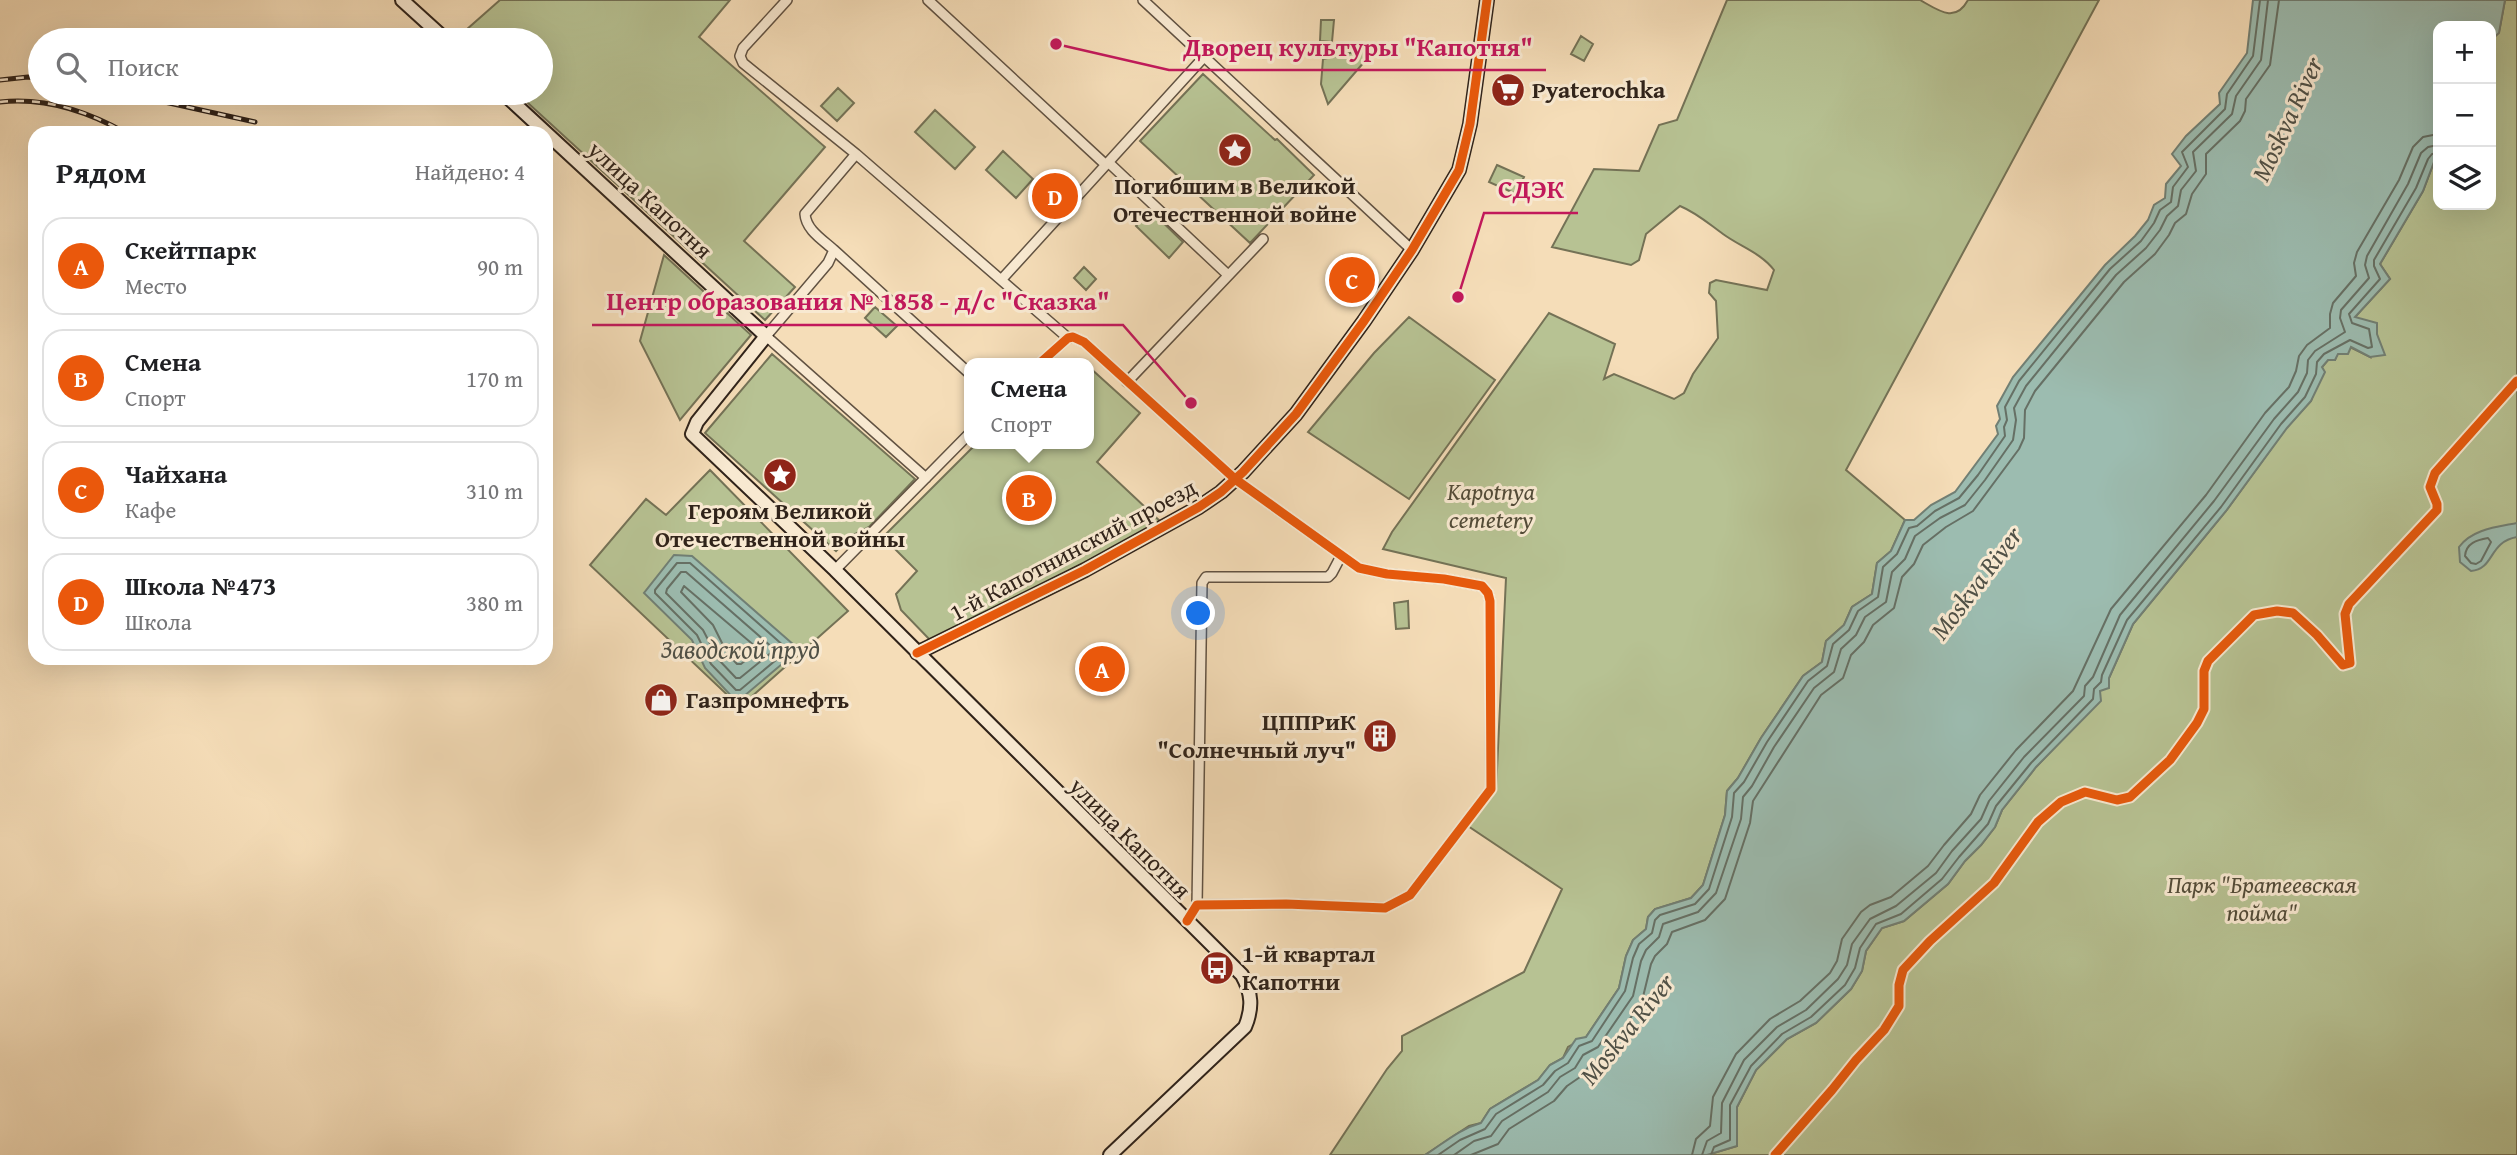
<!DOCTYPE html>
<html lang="ru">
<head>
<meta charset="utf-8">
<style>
  body { margin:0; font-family:"Gentium Book Plus",serif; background:#f2f2f2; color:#202124 }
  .controls { position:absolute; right:21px; top:21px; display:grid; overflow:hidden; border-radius:14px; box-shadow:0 7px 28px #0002 }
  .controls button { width:63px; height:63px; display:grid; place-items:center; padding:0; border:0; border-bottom:2px solid #e0e0e0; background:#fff; color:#202124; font:35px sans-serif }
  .you { position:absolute; left:1199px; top:614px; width:24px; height:24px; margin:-18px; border:5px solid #fff; border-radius:50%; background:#1a73e8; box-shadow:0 0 0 10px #1a73e833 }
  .badge { display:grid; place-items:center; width:46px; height:46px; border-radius:50%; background:#ea580c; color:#fff; font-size:23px; font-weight:700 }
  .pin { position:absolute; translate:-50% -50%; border:4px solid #fff; box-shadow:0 2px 7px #0006 }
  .popup { position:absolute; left:964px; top:358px; width:130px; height:91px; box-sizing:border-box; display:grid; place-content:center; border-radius:14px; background:#fff; filter:drop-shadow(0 2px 5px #0005); font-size:23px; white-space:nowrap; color:#757577 }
  .popup b { font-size:26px; color:#202124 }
  .popup::after { content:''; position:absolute; left:50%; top:100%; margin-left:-14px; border:14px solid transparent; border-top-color:#fff }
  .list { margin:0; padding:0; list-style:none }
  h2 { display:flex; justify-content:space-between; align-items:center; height:91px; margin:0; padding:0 28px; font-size:30px }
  h2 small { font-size:23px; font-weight:400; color:#757577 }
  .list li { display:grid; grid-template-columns:46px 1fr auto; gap:21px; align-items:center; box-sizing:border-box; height:98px; margin:0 14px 14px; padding:0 14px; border:2px solid #e0e0e0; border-radius:21px }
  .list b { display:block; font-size:26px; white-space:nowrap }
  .list p { margin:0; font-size:23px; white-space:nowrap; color:#757577 }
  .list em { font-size:23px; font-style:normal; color:#757577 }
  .icon { flex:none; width:38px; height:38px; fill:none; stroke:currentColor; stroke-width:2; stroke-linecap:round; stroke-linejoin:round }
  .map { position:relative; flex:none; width:2517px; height:1155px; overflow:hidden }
  .search { position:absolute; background:#fff; box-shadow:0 7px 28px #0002; left:28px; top:28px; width:525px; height:77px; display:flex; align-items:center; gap:18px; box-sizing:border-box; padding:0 24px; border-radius:38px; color:#757577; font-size:26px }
  .panel { position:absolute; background:#fff; box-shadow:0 7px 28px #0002; left:28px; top:126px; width:525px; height:539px; border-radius:21px }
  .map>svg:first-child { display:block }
  .green { fill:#b7c293; stroke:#747256; stroke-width:2 }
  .water { fill:#9cbcb0; stroke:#717f74; stroke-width:2 }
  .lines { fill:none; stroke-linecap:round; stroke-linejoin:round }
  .shore { stroke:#667065; stroke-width:2 }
  .street-casing { stroke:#615242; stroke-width:12 }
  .secondary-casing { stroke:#30231a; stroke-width:16 }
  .street { stroke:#f8e9d1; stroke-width:9 }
  .secondary { stroke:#f8e9d1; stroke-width:12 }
  .rail-casing { stroke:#30231a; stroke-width:5 }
  .rail { stroke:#f8e9d1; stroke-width:2.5; stroke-dasharray:8; stroke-linecap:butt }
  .cycleway-casing { stroke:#f8e9d1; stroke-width:13 }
  .cycleway { stroke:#e8590c; stroke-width:9 }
  .labels { text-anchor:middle; stroke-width:6; stroke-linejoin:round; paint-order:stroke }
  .poi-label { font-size:24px; font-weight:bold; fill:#30231a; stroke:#f8e9d1; text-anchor:start }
  .street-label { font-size:24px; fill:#30231a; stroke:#f8e9d1 }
  .park-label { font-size:24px; font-style:italic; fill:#524b38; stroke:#f8e9d1 }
  .water-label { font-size:26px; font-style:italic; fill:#505147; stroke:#f8e9d1 }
  .leader { fill:none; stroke:#c2185b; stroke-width:2.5 }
  .callout-dot { fill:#c2185b; stroke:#f8e9d1; stroke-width:2.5 }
  .callout-label { font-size:26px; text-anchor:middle; font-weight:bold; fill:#c2185b; stroke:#f8e9d1; stroke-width:6; stroke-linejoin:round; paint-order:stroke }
</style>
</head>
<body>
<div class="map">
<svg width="2517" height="1155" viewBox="0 0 2517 1155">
  <rect width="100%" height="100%" fill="#f5ddb8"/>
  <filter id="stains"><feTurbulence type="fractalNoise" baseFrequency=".00286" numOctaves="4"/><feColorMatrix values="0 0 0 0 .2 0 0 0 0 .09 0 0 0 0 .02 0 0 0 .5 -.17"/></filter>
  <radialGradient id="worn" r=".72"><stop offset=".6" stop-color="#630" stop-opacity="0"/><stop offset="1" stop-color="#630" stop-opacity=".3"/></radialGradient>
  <path class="green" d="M500 0H730L699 37 825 147 744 241 795 287 765 320 517 93H541V40H460L457 38Z
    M1727 0H1920C1938 10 1955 24 1968 0H2099L1846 470 1905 520 1891 551 1877 563 1872 594 1852 607 1844 625 1826 641 1822 662 1803 676 1761 738 1738 778 1727 791 1725 815 1703 885 1691 898 1655 909 1648 917 1646 929 1633 940 1626 956 1619 988 1586 1037 1568 1047 1563 1058 1550 1065 1538 1080 1490 1109 1481 1123 1469 1126 1425 1155H1330L1387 1069 1402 1051V1036L1524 972 1562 889 1468 826 1496 791 1506 578 1383 549 1392 532 1549 313 1615 344 1604 379 1614 374 1674 399 1684 393 1693 374 1718 338 1716 301 1709 293 1710 283 1716 280 1767 290 1774 270C1761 253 1741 247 1723 234 1709 224 1697 213 1680 206L1646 234 1639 260 1631 265 1552 247 1594 169 1639 171 1659 125 1677 120Z
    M2505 0H2517V1155H1707L1737 1146V1107L1756 1070 1787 1039 1816 1023 1851 989 1862 971 1866 951 1882 928 1904 921 1948 884 1965 861 1981 845 1995 827 2002 810 2036 767 2077 724 2109 678 2133 624 2226 511 2287 427 2311 401 2322 367 2328 360H2335L2337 354 2350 347 2370 357 2354 318 2390 279 2380 264 2423 191 2434 162 2438 157V205H2491V40L2499 32Z
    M1321 20H1334L1332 42 1320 41Z
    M1581 36 1593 44 1584 61 1571 54Z
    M1377 47 1328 104 1321 84 1323 59Z
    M1203 74 1275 140 1277 139 1314 175 1250 243 1140 141Z
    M838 88 854 103 837 121 821 106Z
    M935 110 975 147 955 169 915 132Z
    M1003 151 1033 179 1016 198 986 170Z
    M1497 165 1524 177 1516 194 1489 182Z
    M1150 210 1183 242 1169 258 1136 226Z
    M664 255 751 335 680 420 640 341Z
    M1084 267 1096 279 1086 290 1074 278Z
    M875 307 897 326 886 337 865 318Z
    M1409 317 1495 380 1409 499 1308 432 1374 353Z
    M772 354 915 479 869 527 851 536 836 551 705 433Z
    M1089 367 1140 413 1097 462 1162 523 931 641 901 610 896 594 917 571 883 537 976 444H1088Z
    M710 470 848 611 740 707 590 565 646 499 666 515Z
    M1408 601 1409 628 1396 629 1394 603Z"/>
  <path class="water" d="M2253 0H2505L2499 33 2491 40V26H2438V157L2434 162 2423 191 2380 264 2390 279 2355 317 2377 323V334L2385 355 2370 357 2351 347 2348 354H2338L2335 360H2328L2322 367 2325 372 2311 401 2287 428 2226 511 2133 624 2109 678V688L2100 691 2101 701 2036 767 2002 810 1995 827 1981 845 1965 861 1948 884 1904 921 1882 928 1866 951 1862 971 1851 989 1816 1023 1787 1039 1756 1070 1737 1107V1146L1707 1155H1425C1444 1143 1459 1129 1481 1123L1490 1109 1538 1080 1550 1065 1563 1058 1576 1039 1586 1037 1619 988 1626 956 1633 940 1646 929 1648 917 1655 909 1691 898 1703 885 1725 815 1727 791 1738 778 1761 738 1803 676 1822 662 1826 641 1844 625 1852 607 1872 594 1877 563 1891 551 1905 520H1914L1931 505 1955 492 1998 434 1996 426 2000 419 1997 406 2013 377 2105 265 2135 236 2148 220 2154 205 2165 198 2166 184 2181 166 2172 154 2186 136 2220 104 2219 93 2247 53Z
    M2517 523V537C2488 542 2495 569 2471 571L2460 562 2459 547C2472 529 2497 527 2517 523Z
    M674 555 692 556 794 645 788 659 737 702 705 668 692 640 644 593Z"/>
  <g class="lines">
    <path class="shore" d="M2488 538 2491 542 2481 561 2476 564 2471 563 2465 556C2466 543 2477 540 2488 538Z
      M677 563H690L785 647 782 655 740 690H736L711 664 697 635 655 593V590Z
      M681 572H686L773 648 772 652 740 678H736L718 659 703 630 666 593 667 589Z
      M684 586 756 647V652L741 664H737L727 653 713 625 681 592Z
      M1438 1155 1460 1140 1485 1129 1496 1114 1543 1085 1555 1071 1568 1063 1579 1046 1592 1041 1625 991 1633 958 1639 944 1652 933 1655 920 1660 915 1695 904 1709 889 1732 817 1734 793 1744 782 1767 742 1808 681 1827 666 1833 644 1849 630 1858 611 1878 597 1883 567 1897 554 1909 528 1917 526 1935 511 1959 498 1978 475 2005 436 2004 427 2007 420 2005 407 2019 381 2110 269 2141 241 2154 223 2160 210 2171 202 2173 187 2188 167 2182 152 2225 109 2227 94 2253 56 2260 0
      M1454 1155 1474 1141 1491 1136 1502 1121 1548 1092 1560 1077 1575 1068 1583 1055 1598 1047 1633 996 1641 961 1646 950 1659 937 1663 924 1698 912 1716 893 1741 819 1743 797 1752 786 1774 747 1814 688 1834 672 1841 649 1856 635 1865 617 1886 602 1892 572 1905 559 1915 536 1940 518 1965 505 1985 480 2013 440 2016 420 2014 408 2026 386 2116 275 2146 248 2160 230 2167 216 2178 206 2181 190 2196 171 2193 152 2232 114 2236 96 2261 60 2268 0
      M1471 1155 1498 1144 1509 1129 1554 1101 1567 1086 1583 1075 1590 1064 1606 1054 1642 1001 1651 964 1655 956 1667 944 1672 932 1705 920 1725 899 1750 823 1753 801 1821 695 1843 678 1851 655 1864 642 1873 625 1894 608 1902 577 1914 564 1923 545 1946 527 1973 511 2019 449 2024 438 2025 410 2035 391 2124 282 2155 254 2169 235 2175 223 2186 214 2192 194 2206 174V154L2240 121 2245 111 2246 99 2270 65 2279 0
      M1692 1155 1696 1139 1710 1126 1713 1097 1736 1054 1770 1019 1800 1001 1830 973 1837 961 1842 939 1861 912 1870 905 1891 897 1928 866 1944 845 1971 814 1980 795 2016 750 2073 691 2111 609 2206 495 2265 413 2289 387 2296 371 2299 356 2307 345 2330 328V314L2333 303 2356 276 2354 263 2357 252 2399 180 2413 147 2423 137 2438 134
      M1702 1155 1707 1141 1721 1133 1722 1103 1744 1060 1777 1027 1806 1010 1838 979 1847 965 1852 944 1870 919 1896 906 1936 873 1952 851 1981 819 1989 801 2024 757 2084 696 2085 686 2093 677 2120 615 2214 501 2274 419 2298 392 2307 373 2308 360 2315 351 2345 332 2340 318 2341 310 2369 278 2365 265 2367 256 2408 184 2421 153 2428 147 2438 145
      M1711 1155 1714 1147 1730 1140V1105L1751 1066 1782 1034 1811 1017 1845 985 1855 968 1860 948 1876 924 1901 914 1942 879 1959 857 1988 824 1996 806 2031 763 2093 699 2094 689 2101 682 2102 675 2127 620 2221 507 2281 424 2305 397 2316 374 2317 362 2324 354 2350 340 2368 348 2372 347 2369 329 2352 323 2349 314 2380 279 2374 266V260L2416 188 2428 159 2432 154 2438 153"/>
    <g class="street-casing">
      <path id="street" d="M787 0 743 48 740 56 743 63 856 154 805 214C806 230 823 240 834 250L828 263 766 336 926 478
        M928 0 1106 165
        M1143 0 1412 250
        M856 154 1068 338
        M1108 162 1228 275
        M834 250 970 374
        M1002 279 1204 57
        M1040 363 1068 338 1073 337 1084 342 1235 479 1359 568 1387 574 1444 579 1482 586 1488 593 1490 601 1491 789 1410 895 1385 908 1286 904 1197 905 1187 921
        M1127 382 1263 239
        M835 570 970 433
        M1197 905 1202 583 1206 577H1328L1332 573 1341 556"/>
    </g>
    <g class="secondary-casing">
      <path id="secondary" d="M402 0 446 40
        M503 93 766 336 697 422 692 434 835 570 1242 975C1252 993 1253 1008 1245 1027L1110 1155
        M917 653 1085 570 1199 507 1221 492 1243 472 1296 414 1364 321 1412 250 1459 170 1470 124 1487 0"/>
    </g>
    <use href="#street" class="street"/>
    <use href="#secondary" class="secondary"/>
    <g class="rail-casing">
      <path id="rail" d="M0 80 28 77 40 79
        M124 93 255 122
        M0 102C45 97 87 111 126 133"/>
    </g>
    <use href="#rail" class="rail"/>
    <g class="cycleway-casing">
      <path id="cycleway" d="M1040 363 1068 338 1073 337 1084 342 1235 479 1359 568 1387 574 1444 579 1482 586 1488 593 1490 601 1491 789 1410 895 1385 908 1286 904 1197 905 1187 921
        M917 653 1085 570 1199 507 1221 492 1243 472 1296 414 1364 321 1412 250 1459 170 1470 124 1487 0
        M1775 1155 1832 1090 1856 1060 1884 1030 1899 1006V985L1903 970 1930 941 1994 883 2038 822 2061 802 2085 792 2117 800 2130 797 2170 760 2197 723 2204 709V671L2208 661 2254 615 2277 611 2293 613 2317 635 2343 665 2350 663 2345 614 2349 604 2437 510V504L2430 487 2435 473 2517 381"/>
    </g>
    <use href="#cycleway" class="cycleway"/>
  </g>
  <defs>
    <g id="supermarket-disc" transform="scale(1.75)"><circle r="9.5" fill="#8f2418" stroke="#f8e9d1"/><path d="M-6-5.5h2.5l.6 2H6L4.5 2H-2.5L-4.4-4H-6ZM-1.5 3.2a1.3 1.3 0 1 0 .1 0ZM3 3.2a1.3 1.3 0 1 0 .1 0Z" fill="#fff"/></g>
    <g id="sight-disc" transform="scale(1.75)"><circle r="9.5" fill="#8f2418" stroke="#f8e9d1"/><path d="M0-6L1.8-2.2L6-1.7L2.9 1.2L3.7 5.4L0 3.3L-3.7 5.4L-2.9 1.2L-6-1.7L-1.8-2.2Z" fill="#fff"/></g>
    <g id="shop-disc" transform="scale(1.75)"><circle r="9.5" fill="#8f2418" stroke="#f8e9d1"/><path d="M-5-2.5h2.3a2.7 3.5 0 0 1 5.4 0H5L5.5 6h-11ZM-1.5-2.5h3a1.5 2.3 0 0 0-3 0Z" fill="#fff"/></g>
    <g id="building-disc" transform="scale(1.75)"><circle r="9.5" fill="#8f2418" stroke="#f8e9d1"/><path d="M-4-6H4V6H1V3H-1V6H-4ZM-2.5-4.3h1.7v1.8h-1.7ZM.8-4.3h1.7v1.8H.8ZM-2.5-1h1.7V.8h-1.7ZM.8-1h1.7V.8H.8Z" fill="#fff"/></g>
    <g id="bus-disc" transform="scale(1.75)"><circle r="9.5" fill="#8f2418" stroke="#f8e9d1"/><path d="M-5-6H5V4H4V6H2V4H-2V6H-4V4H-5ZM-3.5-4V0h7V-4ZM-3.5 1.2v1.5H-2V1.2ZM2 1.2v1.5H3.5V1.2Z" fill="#fff"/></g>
  </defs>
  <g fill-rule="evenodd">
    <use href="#supermarket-disc" x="1508" y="90"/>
    <use href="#sight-disc" x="1235" y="150"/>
    <use href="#sight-disc" x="780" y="475"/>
    <use href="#shop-disc" x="661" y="700"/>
    <use href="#building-disc" x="1380" y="736"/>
    <use href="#bus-disc" x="1217" y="968"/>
  </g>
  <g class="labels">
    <g class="poi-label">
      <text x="1532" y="98">Pyaterochka</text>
      <text x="1235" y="194" text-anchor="middle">Погибшим в Великой<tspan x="1235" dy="28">Отечественной войне</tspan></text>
      <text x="780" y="519" text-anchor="middle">Героям Великой<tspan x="780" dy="28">Отечественной войны</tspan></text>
      <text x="686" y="708">Газпромнефть</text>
      <text x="1356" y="730" text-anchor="end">ЦППРиК<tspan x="1356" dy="28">"Солнечный луч"</tspan></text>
      <text x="1242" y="962">1-й квартал<tspan x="1242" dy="28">Капотни</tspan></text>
    </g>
    <g class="street-label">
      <text transform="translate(650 200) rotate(43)" y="8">улица Капотня</text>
      <text transform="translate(1073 550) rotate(-28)" y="8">1-й Капотнинский проезд</text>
      <text transform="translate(1130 838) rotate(45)" y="8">улица Капотня</text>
    </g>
    <g class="park-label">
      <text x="1491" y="500">Kapotnya<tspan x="1491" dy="28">cemetery</tspan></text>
      <text x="2262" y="893">Парк "Братеевская<tspan x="2262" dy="28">пойма"</tspan></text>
    </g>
    <g class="water-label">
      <text transform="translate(2287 119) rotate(-65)" y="9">Moskva River</text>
      <text transform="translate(1976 583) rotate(-53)" y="9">Moskva River</text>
      <text x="740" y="658">Заводской пруд</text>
      <text transform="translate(1627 1029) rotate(-51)" y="9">Moskva River</text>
    </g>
  </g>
  <path class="leader" d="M1056 44L1169 70H1546M1458 297L1484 213H1578M1191 403L1123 325H592"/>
  <g class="callout-dot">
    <circle cx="1056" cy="44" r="7"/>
    <circle cx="1458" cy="297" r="7"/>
    <circle cx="1191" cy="403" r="7"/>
  </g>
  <g class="callout-label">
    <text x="1358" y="56">Дворец культуры "Капотня"</text>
    <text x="1531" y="198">СДЭК</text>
    <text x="858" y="310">Центр образования № 1858 - д/с "Сказка"</text>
  </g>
  <rect width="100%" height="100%" filter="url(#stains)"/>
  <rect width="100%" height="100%" fill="url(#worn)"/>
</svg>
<div class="controls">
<button>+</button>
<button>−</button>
<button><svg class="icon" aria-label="layers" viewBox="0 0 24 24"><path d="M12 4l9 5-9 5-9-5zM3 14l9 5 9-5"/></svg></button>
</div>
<div class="you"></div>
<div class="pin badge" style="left:1102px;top:669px">A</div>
<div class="pin badge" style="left:1029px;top:498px">B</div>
<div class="popup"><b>Смена</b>Спорт</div>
<div class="pin badge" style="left:1352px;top:280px">C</div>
<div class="pin badge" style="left:1055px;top:196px">D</div>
<div class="search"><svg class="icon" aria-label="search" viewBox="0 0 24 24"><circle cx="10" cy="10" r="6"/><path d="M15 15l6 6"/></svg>Поиск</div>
<section class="panel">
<h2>Рядом<small>Найдено: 4</small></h2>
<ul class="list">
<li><span class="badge">A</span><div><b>Скейтпарк</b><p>Место</p></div><em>90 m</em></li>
<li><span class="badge">B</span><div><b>Смена</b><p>Спорт</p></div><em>170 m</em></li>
<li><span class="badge">C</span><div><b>Чайхана</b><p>Кафе</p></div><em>310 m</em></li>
<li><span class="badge">D</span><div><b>Школа №473</b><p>Школа</p></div><em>380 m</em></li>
</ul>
</section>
</div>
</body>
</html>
